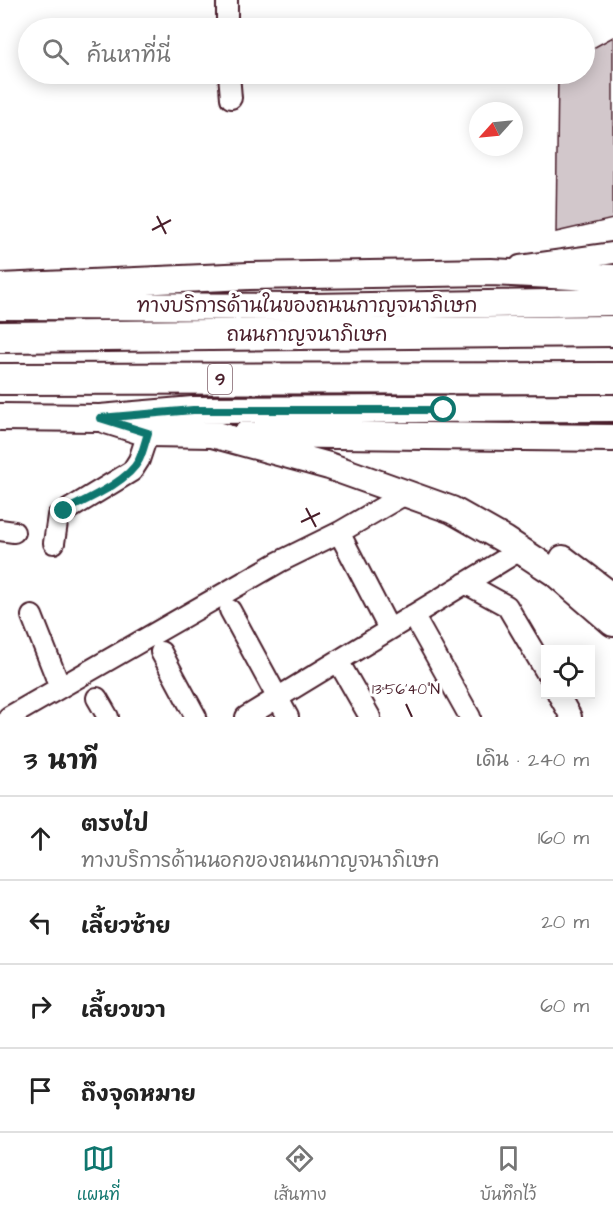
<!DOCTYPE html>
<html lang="th">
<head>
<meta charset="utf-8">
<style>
  body { margin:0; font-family:"Architects Daughter","Playpen Sans Thai",sans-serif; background:#f6f6f6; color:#222 }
  .controls { position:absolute; right:18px; bottom:18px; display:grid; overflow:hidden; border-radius:0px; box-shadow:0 3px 15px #0003 }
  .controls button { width:54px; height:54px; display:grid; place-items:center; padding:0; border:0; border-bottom:2px solid #e0e0e0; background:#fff; color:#222; font:30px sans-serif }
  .compass { position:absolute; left:469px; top:102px; width:54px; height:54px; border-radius:50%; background:#fff; box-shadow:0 3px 15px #0003; rotate:243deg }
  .stop { position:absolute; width:18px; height:18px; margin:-14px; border:4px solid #0f766e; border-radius:50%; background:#fff }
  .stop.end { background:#0f766e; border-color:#fff; box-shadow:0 2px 6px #0008 }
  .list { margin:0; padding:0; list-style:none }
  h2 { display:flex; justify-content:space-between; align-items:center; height:78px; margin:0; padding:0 24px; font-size:26px }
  h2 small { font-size:20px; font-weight:400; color:#767676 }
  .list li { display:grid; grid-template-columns:39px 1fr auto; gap:18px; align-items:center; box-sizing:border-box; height:84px; padding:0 24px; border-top:2px solid #e0e0e0 }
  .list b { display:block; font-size:22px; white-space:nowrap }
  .list p { margin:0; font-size:20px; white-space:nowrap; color:#767676 }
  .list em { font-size:20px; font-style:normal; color:#767676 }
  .icon { flex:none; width:33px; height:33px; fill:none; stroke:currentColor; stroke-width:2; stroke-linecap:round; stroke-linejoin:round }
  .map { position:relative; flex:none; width:613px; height:717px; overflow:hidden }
  .search { position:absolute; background:#fff; box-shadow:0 3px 15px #0003; left:18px; right:18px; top:18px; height:66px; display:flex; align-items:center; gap:15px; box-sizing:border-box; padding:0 21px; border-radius:33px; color:#767676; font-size:22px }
  .sheet { height:414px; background:#fff }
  nav { display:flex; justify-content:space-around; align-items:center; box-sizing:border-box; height:84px; border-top:2px solid #e0e0e0; background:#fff; font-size:16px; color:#767676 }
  nav a { display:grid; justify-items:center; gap:3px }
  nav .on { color:#0f766e }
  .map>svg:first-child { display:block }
  .building { fill:#d2c7cb; stroke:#4a1f2b; stroke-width:1.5 }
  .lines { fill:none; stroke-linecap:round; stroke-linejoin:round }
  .minor-casing { stroke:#4a1f2b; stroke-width:24 }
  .major-casing { stroke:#4a1f2b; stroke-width:30 }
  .highway-casing { stroke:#4a1f2b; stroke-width:34 }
  .minor { stroke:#fff; stroke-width:20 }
  .major { stroke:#fff; stroke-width:26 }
  .highway { stroke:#fff; stroke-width:30 }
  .route { stroke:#0f766e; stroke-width:8 }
  .ticks { fill:none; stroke:#4a1f2b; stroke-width:2 }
  .labels { text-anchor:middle; stroke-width:6; stroke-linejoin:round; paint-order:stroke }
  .shield { fill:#fff; stroke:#80626b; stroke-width:1.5 }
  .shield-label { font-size:18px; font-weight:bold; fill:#4a1f2b }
  .street-label { font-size:20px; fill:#4a1f2b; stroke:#fff }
  .ticks-label { font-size:15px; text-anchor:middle; fill:#4a1f2b; stroke:#fff; stroke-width:6; stroke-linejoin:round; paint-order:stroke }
</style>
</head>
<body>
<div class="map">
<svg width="613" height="717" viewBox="0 0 613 717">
  <rect width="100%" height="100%" fill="#fff"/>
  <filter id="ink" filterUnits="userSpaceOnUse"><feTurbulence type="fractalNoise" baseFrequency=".0167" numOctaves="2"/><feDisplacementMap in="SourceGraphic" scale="12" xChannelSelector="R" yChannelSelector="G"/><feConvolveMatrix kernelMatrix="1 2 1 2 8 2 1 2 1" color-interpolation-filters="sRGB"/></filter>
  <g filter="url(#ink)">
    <path class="building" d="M613 37V219L556 232 558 74H584V53Z"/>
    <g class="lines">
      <g class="minor-casing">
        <path id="minor" d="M227 0V28
          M229 74 231 98
          M520 266 613 253
          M0 530 14 532
          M343 540 389 629
          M54 543 58 516 132 471 139 460 148 433
          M465 583 507 606 546 672
          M230 610 288 717
          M413 615 470 717
          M32 616 60 687
          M161 652 196 717
          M338 661 370 717
          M558 694 571 717
          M97 698 108 717
          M9 717 279 562 340 532 407 493
          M246 717 520 550"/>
      </g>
      <g class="major-casing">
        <path id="major" d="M0 287 249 276 491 272 613 278
          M0 306 312 307 613 302
          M0 417 100 418 193 410 613 408
          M106 420 148 433 212 434 329 466 452 510 505 540 555 573 613 623
          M247 434 613 438
          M563 559 613 597"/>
      </g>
      <g class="highway-casing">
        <path id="highway" d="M0 337 613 331
          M0 379 613 378"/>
      </g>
      <use href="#minor" class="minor"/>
      <use href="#major" class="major"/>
      <use href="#highway" class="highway"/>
    </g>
  </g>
  <g class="lines" filter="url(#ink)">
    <path class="route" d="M64 511C85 500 128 482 139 460 143 452 145 442 148 433L100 418 193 410H444"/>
  </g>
  <path class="ticks" d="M157 216 166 234M152 230 171 220M306 508 316 527M301 522 320 513M406 704 412 717"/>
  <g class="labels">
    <rect class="shield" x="208" y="364" width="24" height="30" rx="4.5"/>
    <g class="shield-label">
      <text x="220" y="385">9</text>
    </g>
    <g class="street-label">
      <text x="307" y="312">ทางบริการด้านในของถนนกาญจนาภิเษก</text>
      <text x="307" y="341">ถนนกาญจนาภิเษก</text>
    </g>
  </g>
  <g class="ticks-label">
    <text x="406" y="694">13°56'40"N</text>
  </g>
</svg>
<div class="controls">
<button><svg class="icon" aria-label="locate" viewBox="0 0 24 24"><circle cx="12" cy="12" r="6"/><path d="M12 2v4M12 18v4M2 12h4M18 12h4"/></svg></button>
</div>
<svg class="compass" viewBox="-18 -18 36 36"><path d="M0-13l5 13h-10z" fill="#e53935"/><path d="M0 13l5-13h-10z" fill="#767676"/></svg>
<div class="stop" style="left:444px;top:410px"></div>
<div class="stop end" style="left:64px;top:511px"></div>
<div class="search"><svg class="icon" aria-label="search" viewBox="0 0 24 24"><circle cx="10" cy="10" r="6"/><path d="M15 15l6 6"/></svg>ค้นหาที่นี่</div>
</div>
<section class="sheet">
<h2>3 นาที<small>เดิน · 240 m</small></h2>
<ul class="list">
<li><svg class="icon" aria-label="ahead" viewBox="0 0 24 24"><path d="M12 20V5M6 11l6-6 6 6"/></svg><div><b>ตรงไป</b><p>ทางบริการด้านนอกของถนนกาญจนาภิเษก</p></div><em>160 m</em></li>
<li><svg class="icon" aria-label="left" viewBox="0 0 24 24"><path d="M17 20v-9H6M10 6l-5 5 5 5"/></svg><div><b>เลี้ยวซ้าย</b></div><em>20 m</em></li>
<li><svg class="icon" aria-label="right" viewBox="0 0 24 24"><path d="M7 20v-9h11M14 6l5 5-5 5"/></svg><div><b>เลี้ยวขวา</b></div><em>60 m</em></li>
<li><svg class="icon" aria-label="arrive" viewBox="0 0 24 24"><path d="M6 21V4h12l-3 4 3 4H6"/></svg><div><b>ถึงจุดหมาย</b></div></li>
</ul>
</section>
<nav>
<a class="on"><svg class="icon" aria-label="map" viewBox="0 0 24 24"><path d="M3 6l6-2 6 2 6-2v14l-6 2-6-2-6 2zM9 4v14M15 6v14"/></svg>แผนที่</a>
<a><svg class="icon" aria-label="directions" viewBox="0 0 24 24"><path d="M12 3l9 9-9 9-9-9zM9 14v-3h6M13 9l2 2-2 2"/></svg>เส้นทาง</a>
<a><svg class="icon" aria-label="saved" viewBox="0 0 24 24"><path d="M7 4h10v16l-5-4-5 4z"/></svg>บันทึกไว้</a>
</nav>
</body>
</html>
